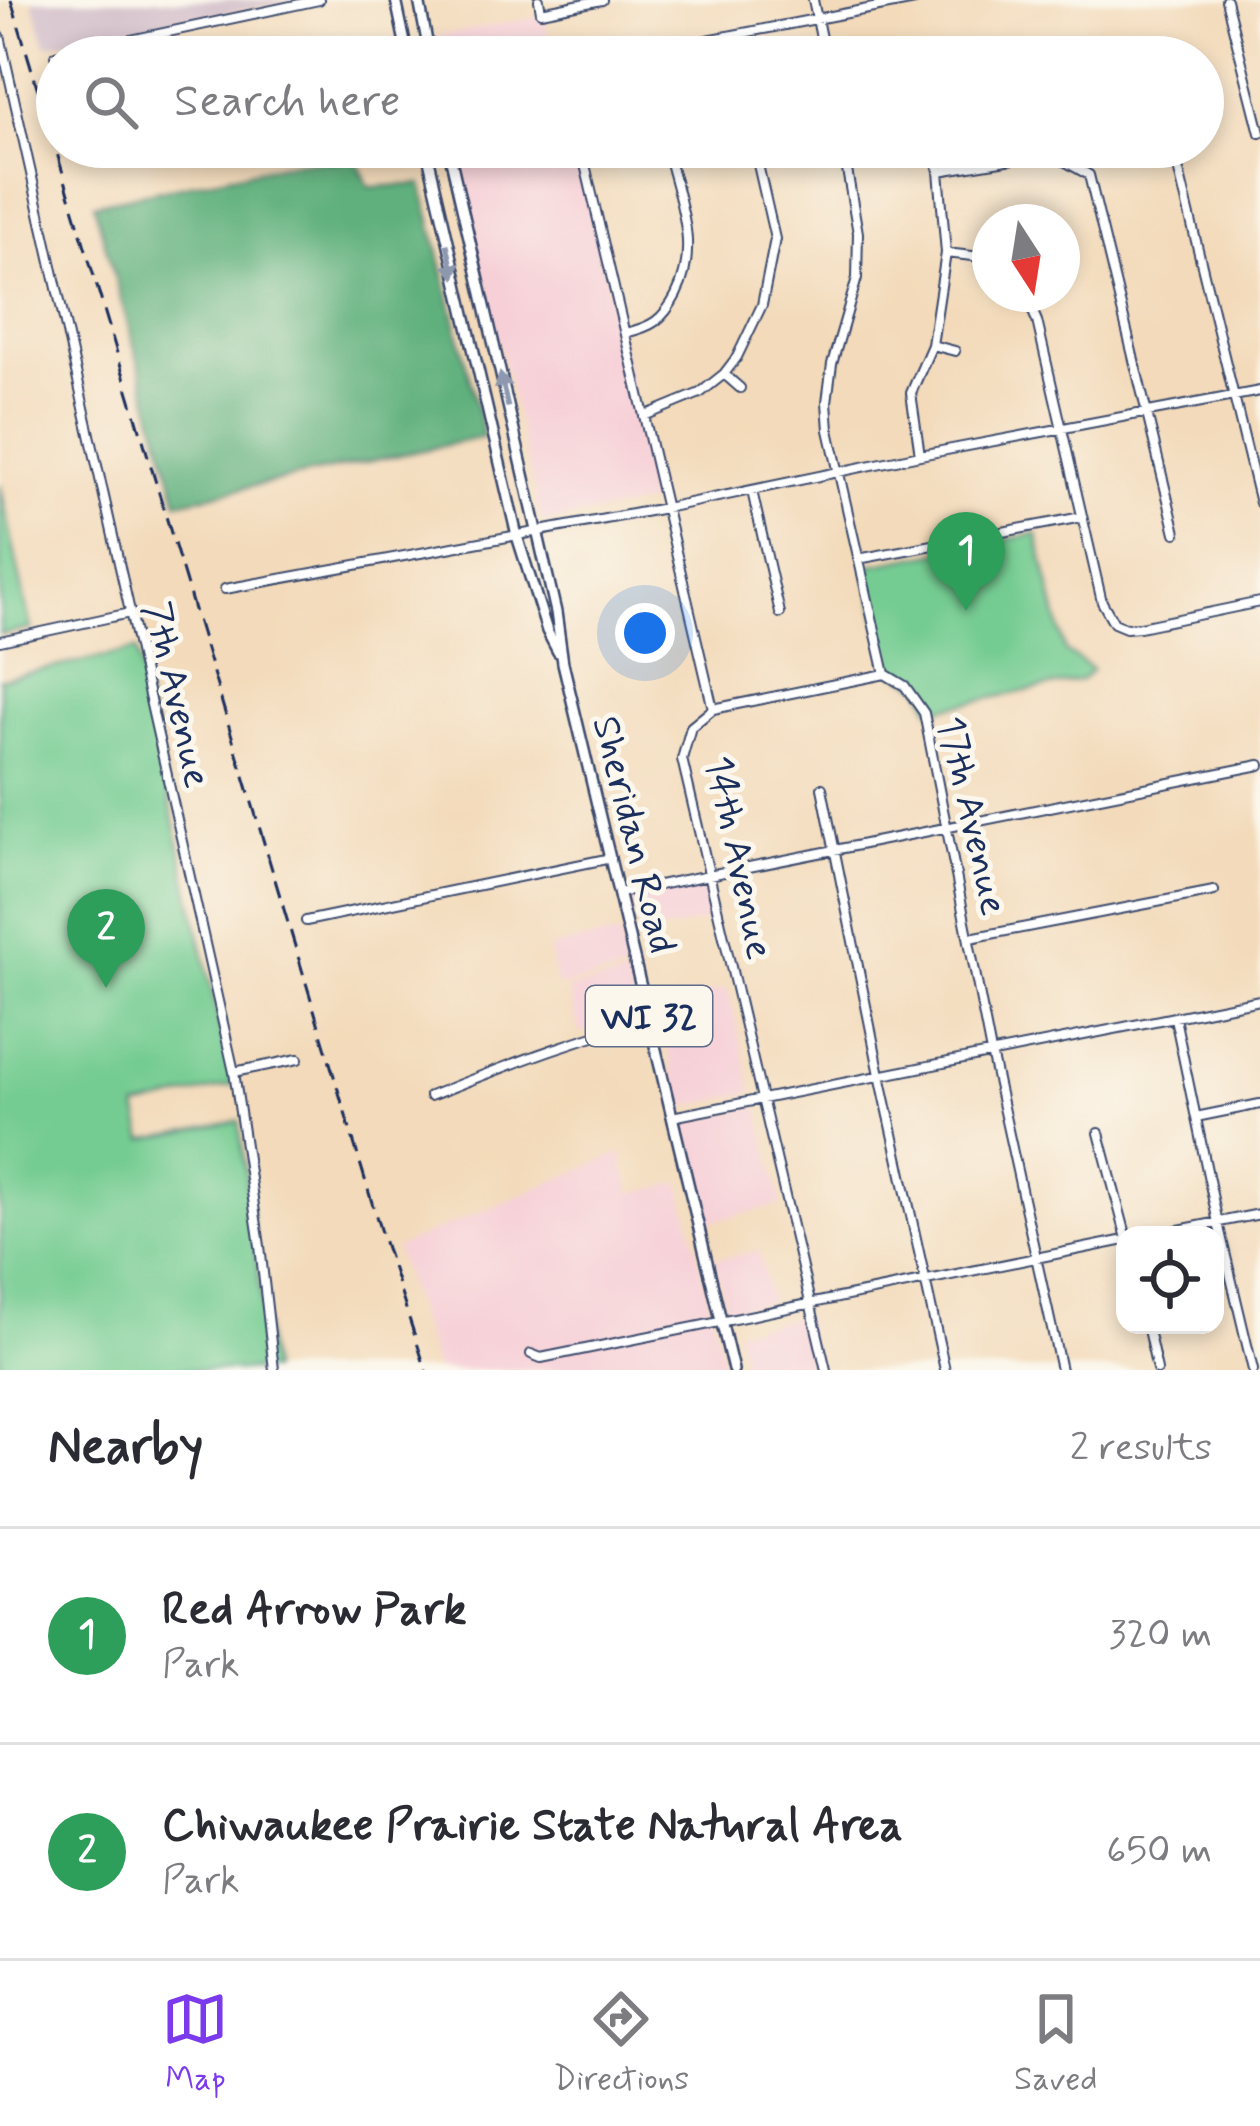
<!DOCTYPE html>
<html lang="en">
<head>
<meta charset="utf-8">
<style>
  body { margin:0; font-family:Mynerve,sans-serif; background:#f2f2f3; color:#2b2b33 }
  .controls { position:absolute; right:36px; bottom:36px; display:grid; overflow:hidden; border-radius:24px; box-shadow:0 6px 18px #0003 }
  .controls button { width:108px; height:108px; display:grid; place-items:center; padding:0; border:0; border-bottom:3px solid #e1e1e2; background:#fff; color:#2b2b33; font:60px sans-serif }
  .compass { position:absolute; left:972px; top:204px; width:108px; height:108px; border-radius:50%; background:#fff; box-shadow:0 6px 18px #0003; rotate:168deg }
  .you { position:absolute; left:645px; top:633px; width:42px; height:42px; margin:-30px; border:9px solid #fff; border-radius:50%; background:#1a73e8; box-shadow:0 0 0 18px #1a73e833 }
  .badge { display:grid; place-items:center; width:78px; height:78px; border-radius:50%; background:#7c3aed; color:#fff; font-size:39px; font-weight:700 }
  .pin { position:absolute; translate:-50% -99px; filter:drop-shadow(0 3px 6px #0008) }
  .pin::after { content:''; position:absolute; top:63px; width:42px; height:36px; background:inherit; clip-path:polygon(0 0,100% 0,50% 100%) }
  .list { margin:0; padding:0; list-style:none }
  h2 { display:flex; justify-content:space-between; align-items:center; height:156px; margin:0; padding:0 48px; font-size:51px }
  h2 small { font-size:39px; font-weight:400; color:#7c7c81 }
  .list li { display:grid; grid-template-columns:78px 1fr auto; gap:36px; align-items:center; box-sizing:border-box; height:216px; padding:0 48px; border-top:3px solid #e1e1e2 }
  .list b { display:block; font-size:45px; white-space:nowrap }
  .list p { margin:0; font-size:39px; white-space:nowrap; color:#7c7c81 }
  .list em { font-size:39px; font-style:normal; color:#7c7c81 }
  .icon { flex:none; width:66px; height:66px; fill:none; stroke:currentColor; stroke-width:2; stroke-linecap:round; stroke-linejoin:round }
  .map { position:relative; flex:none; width:1260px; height:1370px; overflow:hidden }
  .search { position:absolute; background:#fff; box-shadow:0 6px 18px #0003; left:36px; right:36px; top:36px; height:132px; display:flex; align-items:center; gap:30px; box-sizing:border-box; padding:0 42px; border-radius:66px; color:#7c7c81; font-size:45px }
  .sheet { height:588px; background:#fff }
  nav { display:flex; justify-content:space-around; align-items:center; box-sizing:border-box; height:168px; border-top:3px solid #e1e1e2; background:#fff; font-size:33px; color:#7c7c81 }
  nav a { display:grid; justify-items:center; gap:6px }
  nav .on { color:#7c3aed }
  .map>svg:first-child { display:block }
  .built { fill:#f6cfd7 }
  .industrial { fill:#d1bdc9 }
  .green { fill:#74cc92; stroke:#487e78; stroke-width:3 }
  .forest { fill:#5fb07c; stroke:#3d706d; stroke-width:3 }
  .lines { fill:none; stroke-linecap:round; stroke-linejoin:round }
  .minor-casing { stroke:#3b496c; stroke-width:12 }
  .major-casing { stroke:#3b496c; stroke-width:14 }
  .minor { stroke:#fff; stroke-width:8 }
  .major { stroke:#fff; stroke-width:9 }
  .rail { stroke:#1b2f5e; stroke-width:3; stroke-dasharray:18 9; stroke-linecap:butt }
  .oneway { fill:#8d97ae }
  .labels { text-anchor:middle; stroke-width:10; stroke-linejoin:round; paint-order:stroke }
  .shield { fill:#fbf7ec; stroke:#5e6b89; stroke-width:3 }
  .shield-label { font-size:36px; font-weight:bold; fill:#1b2f5e }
  .street-label { font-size:39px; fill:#1b2f5e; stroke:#fbf7ec }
</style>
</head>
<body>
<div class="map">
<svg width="1260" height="1370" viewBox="0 0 1260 1370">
  <rect width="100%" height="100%" fill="#fbf7ec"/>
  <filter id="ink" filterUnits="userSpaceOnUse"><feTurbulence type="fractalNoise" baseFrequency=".00833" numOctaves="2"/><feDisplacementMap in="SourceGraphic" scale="24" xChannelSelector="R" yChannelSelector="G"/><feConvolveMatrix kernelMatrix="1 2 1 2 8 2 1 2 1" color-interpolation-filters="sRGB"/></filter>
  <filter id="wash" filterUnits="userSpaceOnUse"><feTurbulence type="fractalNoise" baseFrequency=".004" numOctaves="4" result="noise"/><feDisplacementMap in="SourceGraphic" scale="48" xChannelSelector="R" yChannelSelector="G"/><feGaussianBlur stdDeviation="2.7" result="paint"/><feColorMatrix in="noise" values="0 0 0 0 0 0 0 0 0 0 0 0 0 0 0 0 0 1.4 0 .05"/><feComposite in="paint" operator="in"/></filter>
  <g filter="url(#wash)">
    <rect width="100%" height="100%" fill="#f3daba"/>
    <path class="built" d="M544 16 553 57H436L432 37Z
      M453 147H571L573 153H577L656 491 655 501 550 522H544L540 516Z
      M705 883 715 919 641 935 631 898Z
      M607 936H620L628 971 557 987 549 948Z
      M628 976 639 1019 579 1033 568 989Z
      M728 989 753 1092 680 1108 658 1002Z
      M758 1107 782 1205 707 1222 686 1122Z
      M621 1153 631 1193 681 1183 725 1370H436L395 1248Z
      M759 1251 770 1302 726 1311 715 1259Z
      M804 1316 817 1370H745L736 1330Z"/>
    <path class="industrial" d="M32 0H302L46 45Z"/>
    <path class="green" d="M0 484 31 629 0 635Z
      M1037 534 1065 651 1092 669 1082 680 931 710 921 688 896 672 887 656 867 571 871 565Z
      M136 650 233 1085 137 1108 144 1140 239 1121 270 1370H0V679Z"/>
    <path class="forest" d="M357 160 369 187 422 184 484 437 178 502 94 204 295 162Z"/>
  </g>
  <g filter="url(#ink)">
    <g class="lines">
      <g class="minor-casing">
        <path id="minor" d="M539 0 541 12 602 0
          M813 0 825 57
          M1226 0 1260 133
          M0 36 234 1072 260 1246 274 1370
          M55 56 319 0
          M415 57 430 54
          M618 57 915 0
          M1100 57 1149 48 1151 57
          M635 147 583 156 713 709
          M843 147 858 233 857 278 832 364 827 402 829 430 885 674 905 686 924 713 991 1053 1061 1370
          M1173 147 1260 503
          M939 171 1050 153 1089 175 1176 533
          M946 253 990 258
          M1025 294 1037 321 1102 602 1114 623 1126 628 1140 627 1260 602
          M625 333C652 327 663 320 676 295 701 246 678 198 666 147
          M932 345 955 351
          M724 374 740 388
          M644 416 700 393 724 374 737 357 762 305 775 239 754 147
          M920 455 911 393 932 345 946 253 939 171 933 147
          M752 491 780 613
          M858 559 1082 517
          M225 589 665 508 920 455 1260 391
          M0 641 130 613
          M822 788 880 1075 945 1370
          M619 893 1260 765
          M306 921 611 858
          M970 938 1214 891
          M1175 1018 1218 1223 1253 1370
          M234 1072 298 1059
          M430 1096C502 1068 574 1038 650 1021
          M672 1117 1260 1000
          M1196 1117 1260 1104
          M1099 1133 1126 1235
          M1153 1235 1260 1214
          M1147 1325 1157 1370
          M531 1354 541 1358 1125 1240
          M826 1370 682 759 691 727 713 709 885 674"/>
      </g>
      <g class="major-casing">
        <path id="major" d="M396 0 408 57
          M419 0 430 57
          M426 147 517 536 547 631 558 652
          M448 147 556 612 563 663 733 1370"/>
      </g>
      <use href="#minor" class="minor"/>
      <use href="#major" class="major"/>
      <path class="rail" d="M11 0 382 1236 426 1370"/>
    </g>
    <defs><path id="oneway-solid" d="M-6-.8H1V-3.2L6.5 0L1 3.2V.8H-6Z" transform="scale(3)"/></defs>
    <g class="oneway">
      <use href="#oneway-solid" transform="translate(451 261) rotate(77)"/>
      <use href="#oneway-solid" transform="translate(504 390) rotate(-103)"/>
    </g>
  </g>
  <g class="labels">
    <rect class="shield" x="586" y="986" width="126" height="60" rx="9"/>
    <g class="shield-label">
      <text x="649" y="1029">WI 32</text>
    </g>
    <g class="street-label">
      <text transform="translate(179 694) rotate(77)" y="14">7th Avenue</text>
      <text transform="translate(974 815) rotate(77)" y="14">17th Avenue</text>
      <text transform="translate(636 834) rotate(76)" y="14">Sheridan Road</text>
      <text transform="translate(741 857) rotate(78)" y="14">14th Avenue</text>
    </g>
  </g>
</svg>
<div class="controls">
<button><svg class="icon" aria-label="locate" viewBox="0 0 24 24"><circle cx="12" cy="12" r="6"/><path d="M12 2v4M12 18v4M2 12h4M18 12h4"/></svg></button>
</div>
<svg class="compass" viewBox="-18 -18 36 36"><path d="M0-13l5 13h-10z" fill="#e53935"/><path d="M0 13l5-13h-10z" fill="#7c7c81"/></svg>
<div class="you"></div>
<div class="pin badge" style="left:966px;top:611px;background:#2e9e5b">1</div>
<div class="pin badge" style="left:106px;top:988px;background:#2e9e5b">2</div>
<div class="search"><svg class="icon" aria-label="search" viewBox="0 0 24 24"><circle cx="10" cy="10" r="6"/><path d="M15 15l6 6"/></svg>Search here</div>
</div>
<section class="sheet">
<h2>Nearby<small>2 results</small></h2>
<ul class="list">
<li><span class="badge" style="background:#2e9e5b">1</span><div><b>Red Arrow Park</b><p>Park</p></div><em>320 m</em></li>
<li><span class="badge" style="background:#2e9e5b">2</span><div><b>Chiwaukee Prairie State Natural Area</b><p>Park</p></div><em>650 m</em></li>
</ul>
</section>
<nav>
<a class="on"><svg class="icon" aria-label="map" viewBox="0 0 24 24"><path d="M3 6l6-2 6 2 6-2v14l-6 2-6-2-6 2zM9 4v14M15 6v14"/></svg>Map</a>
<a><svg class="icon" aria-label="directions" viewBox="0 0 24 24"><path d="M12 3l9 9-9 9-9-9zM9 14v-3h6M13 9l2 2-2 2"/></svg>Directions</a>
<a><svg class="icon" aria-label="saved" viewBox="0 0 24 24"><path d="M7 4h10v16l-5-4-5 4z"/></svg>Saved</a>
</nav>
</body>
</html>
